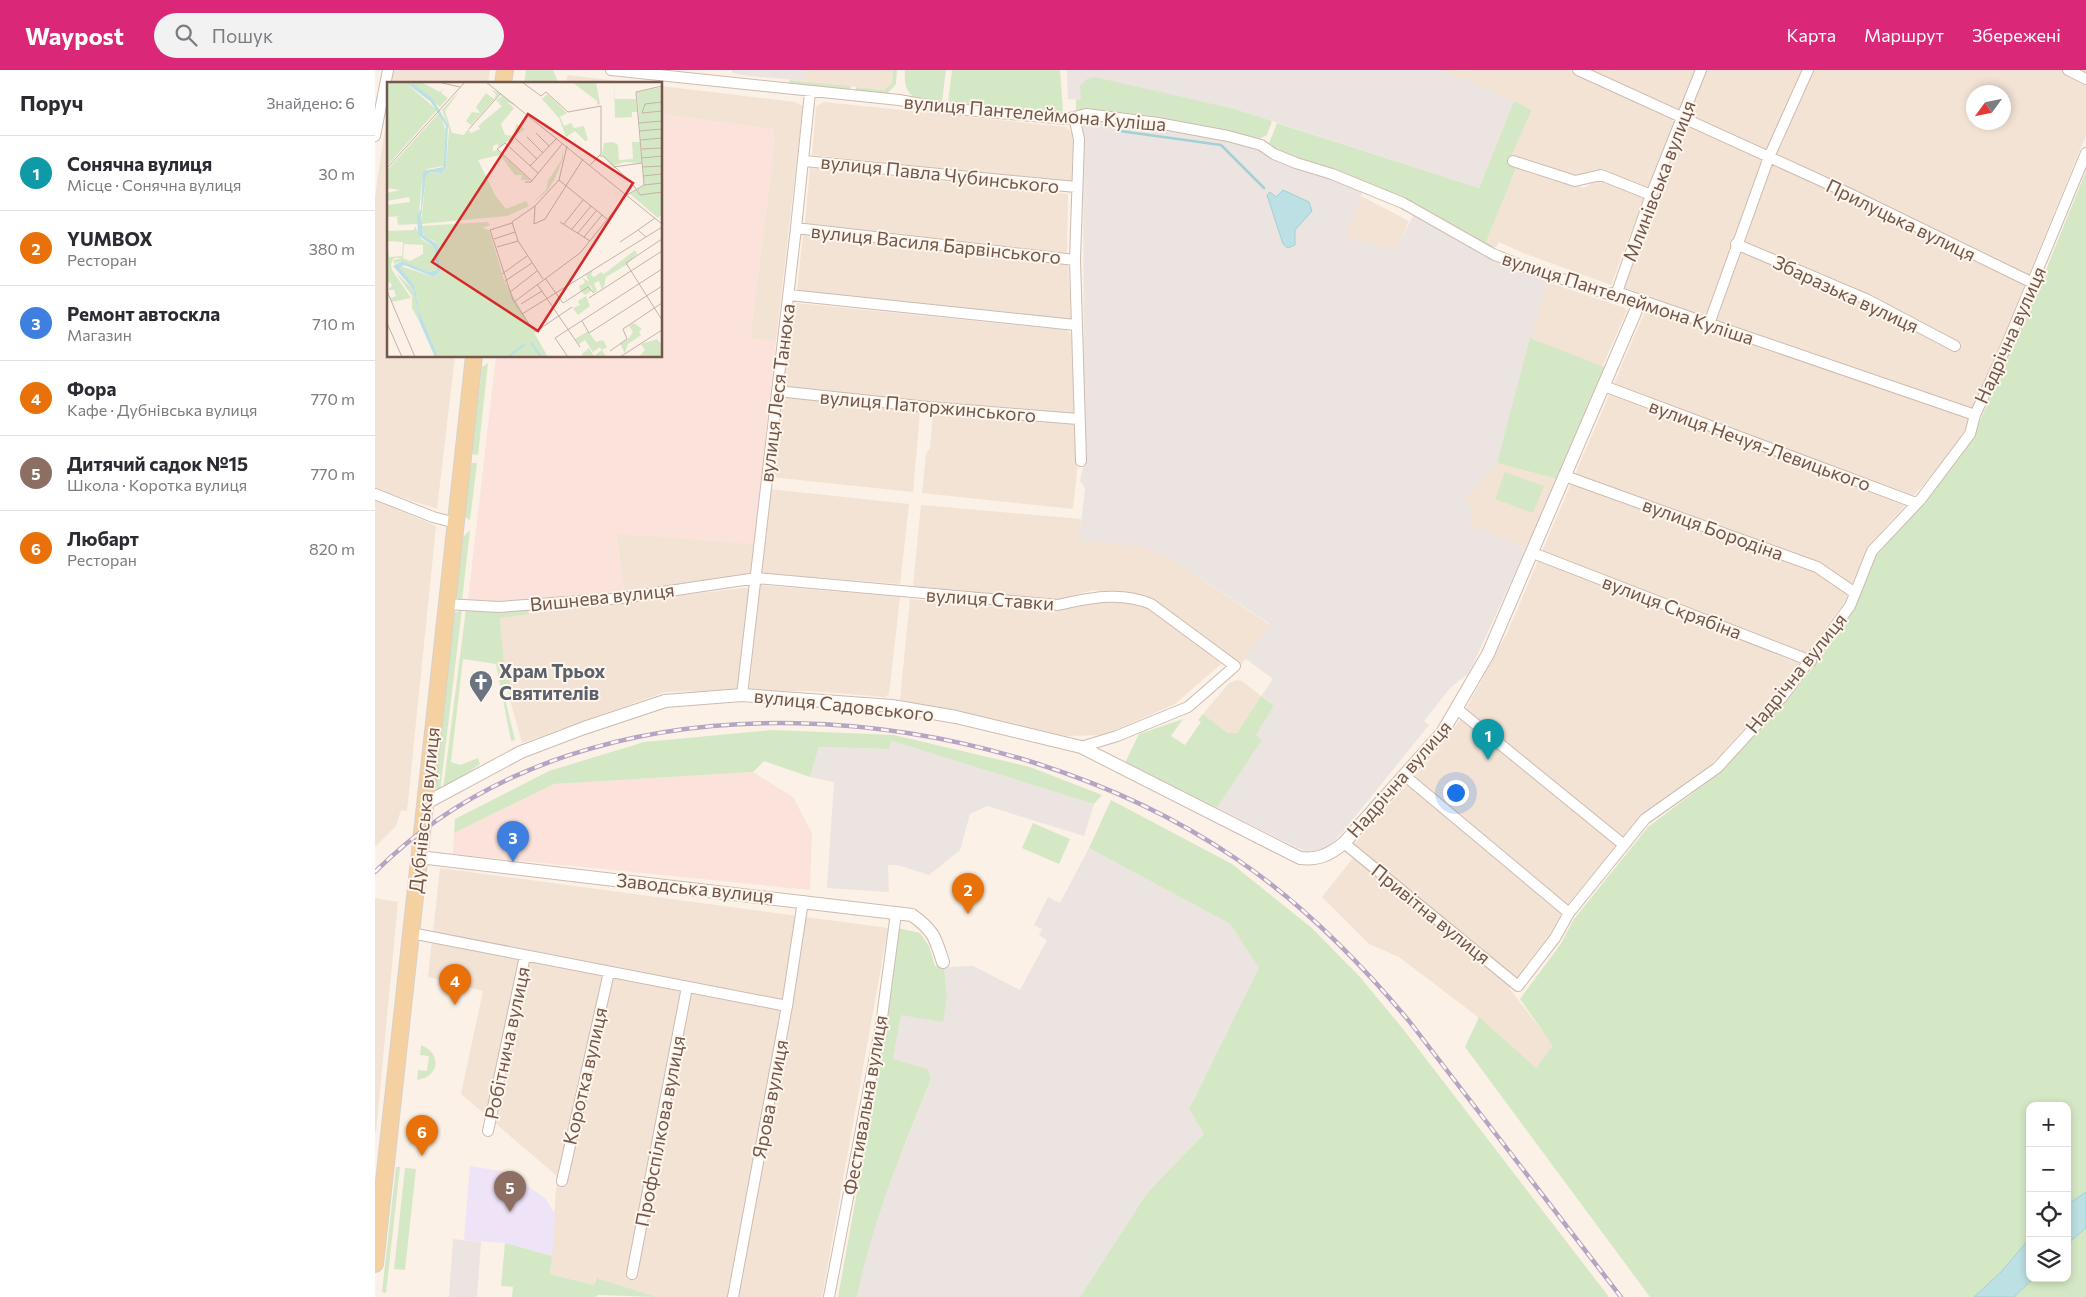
<!DOCTYPE html>
<html lang="uk">
<head>
<meta charset="utf-8">
<style>
  body { margin:0; font-family:Commissioner,sans-serif; background:#f2f2f3; color:#2b2b33 }
  .controls { position:absolute; right:15px; bottom:15px; display:grid; overflow:hidden; border-radius:10px; box-shadow:0 2px 8px #0003 }
  .controls button { width:45px; height:45px; display:grid; place-items:center; padding:0; border:0; border-bottom:1px solid #e1e1e2; background:#fff; color:#2b2b33; font:25px sans-serif }
  .compass { position:absolute; left:1591px; top:15px; width:45px; height:45px; border-radius:50%; background:#fff; box-shadow:0 2px 8px #0003; rotate:237deg }
  .you { position:absolute; left:1080px; top:722px; width:18px; height:18px; margin:-12px; border:4px solid #fff; border-radius:50%; background:#1a73e8; box-shadow:0 0 0 8px #1a73e833 }
  .badge { display:grid; place-items:center; width:32px; height:32px; border-radius:50%; background:#db2777; color:#fff; font-size:16px; font-weight:700 }
  .pin { position:absolute; translate:-50% -41px; filter:drop-shadow(0 1px 2px #0008) }
  .pin::after { content:''; position:absolute; top:26px; width:18px; height:15px; background:inherit; clip-path:polygon(0 0,100% 0,50% 100%) }
  .list { margin:0; padding:0; list-style:none }
  h2 { display:flex; justify-content:space-between; align-items:center; height:65px; margin:0; padding:0 20px; font-size:21px }
  h2 small { font-size:16px; font-weight:400; color:#7c7c81 }
  .list li { display:grid; grid-template-columns:32px 1fr auto; gap:15px; align-items:center; box-sizing:border-box; height:75px; padding:0 20px; border-top:1px solid #e1e1e2 }
  .list b { display:block; font-size:19px; white-space:nowrap }
  .list p { margin:0; font-size:16px; white-space:nowrap; color:#7c7c81 }
  .list em { font-size:16px; font-style:normal; color:#7c7c81 }
  .icon { flex:none; width:28px; height:28px; fill:none; stroke:currentColor; stroke-width:2; stroke-linecap:round; stroke-linejoin:round }
  .map { position:relative; flex:none; width:1711px; height:1227px; overflow:hidden }
  header { display:flex; align-items:center; gap:30px; box-sizing:border-box; height:70px; padding:0 25px; background:#db2777; color:#fff }
  header strong { font-size:24px }
  nav { display:flex; gap:28px; margin-inline-start:auto; font-size:18px }
  .search { width:350px; height:45px; background:#f2f2f3; display:flex; align-items:center; gap:12px; box-sizing:border-box; padding:0 18px; border-radius:28px; color:#7c7c81; font-size:19px }
  main { display:flex }
  aside { flex:1; background:#fff }
  .map>svg:first-child { display:block }
  .residential { fill:#f2e3d5; fill-rule:evenodd }
  .commercial { fill:#fbe2da }
  .industrial { fill:#ebe4e0; fill-rule:evenodd }
  .education { fill:#eee3f7 }
  .green { fill:#d5e8c5 }
  .water { fill:#bce0e3; stroke:#a2d0d5 }
  .lines { fill:none; stroke-linecap:round; stroke-linejoin:round }
  .stream { stroke:#a2d0d5; stroke-width:2.5 }
  .minor-casing { stroke:#cebbb0; stroke-width:12 }
  .tertiary-casing { stroke:#cebbb0; stroke-width:14 }
  .primary-casing { stroke:#d8d0cd; stroke-width:18 }
  .minor { stroke:#fff; stroke-width:10 }
  .tertiary { stroke:#fff; stroke-width:12 }
  .primary { stroke:#f5d1a2; stroke-width:16 }
  .rail-casing { stroke:#b4a5c4; stroke-width:4.5 }
  .rail { stroke:#fef6ec; stroke-width:2.5; stroke-dasharray:8; stroke-linecap:butt }
  .labels { text-anchor:middle; stroke-width:4; stroke-linejoin:round; paint-order:stroke }
  .street-label { font-size:19px; fill:#73574c; stroke:#fef6ec }
  .worship-label { font-size:19px; font-weight:bold; fill:#5b616d; stroke:#fef6ec; text-anchor:start }
  .inset-river { fill:none; stroke:#bce0e3; stroke-width:2.5 }
  .inset-road { fill:none; stroke:#c5b3a8; stroke-width:1 }
  .view { fill:#d62828; fill-opacity:0.15; stroke:#d62828; stroke-width:2.5 }
  .inset-edge { fill:none; stroke:#73574c; stroke-width:2.5 }
</style>
</head>
<body>
<header>
<strong>Waypost</strong>
<div class="search"><svg class="icon" aria-label="search" viewBox="0 0 24 24"><circle cx="10" cy="10" r="6"/><path d="M15 15l6 6"/></svg>Пошук</div>
<nav><a>Карта</a><a>Маршрут</a><a>Збережені</a></nav>
</header>
<main>
<aside>
<h2>Поруч<small>Знайдено: 6</small></h2>
<ul class="list">
<li><span class="badge" style="background:#0f9aa8">1</span><div><b>Сонячна вулиця</b><p>Місце · Сонячна вулиця</p></div><em>30 m</em></li>
<li><span class="badge" style="background:#e8710a">2</span><div><b>YUMBOX</b><p>Ресторан</p></div><em>380 m</em></li>
<li><span class="badge" style="background:#3f7fe0">3</span><div><b>Ремонт автоскла</b><p>Магазин</p></div><em>710 m</em></li>
<li><span class="badge" style="background:#e8710a">4</span><div><b>Фора</b><p>Кафе · Дубнівська вулиця</p></div><em>770 m</em></li>
<li><span class="badge" style="background:#8d6e63">5</span><div><b>Дитячий садок №15</b><p>Школа · Коротка вулиця</p></div><em>770 m</em></li>
<li><span class="badge" style="background:#e8710a">6</span><div><b>Любарт</b><p>Ресторан</p></div><em>820 m</em></li>
</ul>
</aside>
<div class="map">
<svg width="1711" height="1227" viewBox="0 0 1711 1227">
  <rect width="100%" height="100%" fill="#fbf1e6"/>
  <path class="residential" d="M19 0H115L113 14H15Z
    M431 0H518L517 13 509 20 429 11Z
    M1066 0H1193L1296 48 1299 53 1272 119 1221 100 1202 108 1136 86 1157 40Z
    M1216 0H1321L1305 40Z
    M1331 0H1711V65L1622 283 1596 354 1575 385 1492 478 1469 533 1403 622 1338 693 1266 745 1189 839 1174 865 1134 918 1179 976 1161 998 1103 947 1024 887 994 874 947 827 978 788 972 782 1064 679 1085 650 1132 563 1276 227 1248 217 1284 123 1317 46 1314 44ZM1598 22H1628V52H1598Z
    M192 5 268 14H191Z
    M286 16 420 32 428 36 401 271 375 269 400 70 397 59 286 44Z
    M14 31V286H80L62 439 0 419V127Z
    M449 32 691 57 699 65 697 112 437 85 441 37Z
    M1142 96 1209 118 1226 108 1270 126 1236 215 1148 183 1124 172 1121 177 1111 172Z
    M435 98 693 124 692 183 430 153Z
    M986 126 1034 151 1021 181 969 167Z
    M428 164 693 194 696 247 694 250 422 220Z
    M1172 212 1250 238 1252 241 1227 297 1155 268Z
    M421 233 691 260 696 264 700 306V339L696 345 484 326 407 317Z
    M405 326 545 341 538 422 396 407Z
    M558 342 699 354 701 378 704 382 698 439 547 423 551 384 555 378Z
    M1122 393 1182 409 1151 479 1094 453 1089 429Z
    M395 419 534 434 525 514 386 503Z
    M0 430 61 456 32 741 26 740 21 756 0 777Z
    M546 435 706 449 705 470 767 476 801 492 895 555 866 595 766 525 718 520 682 530 538 516Z
    M241 463 379 474 376 504 249 521Z
    M385 515 525 527 514 624 510 627 436 621H374Z
    M376 517 364 620 290 622 147 673 131 615 135 614 129 592 125 547Z
    M535 529 679 542 721 531 763 533 776 537 846 594 800 634 729 665 691 666 525 630Z
    M862 610 867 611 886 626 862 663H853L828 644 854 613Z
    M65 798 513 858 447 1227H282L220 1208 219 1215 175 1204 182 1106 86 1024 108 921 53 907Z
    M0 828 23 832 1 1062H0Z"/>
  <path class="commercial" d="M286 44 396 59 400 70 375 268 401 271 379 474 241 464 249 521 126 533 93 530 121 286H286Z
    M378 702 418 727 437 763 435 820 78 784 79 763 179 714Z"/>
  <path class="industrial" d="M357 0H431L429 11 365 5 357 2Z
    M692 0H1066L1139 31 1104 118 860 39 719 8 706 30 693 29Z
    M708 47 783 55 885 77 989 119 970 167 1021 180 1040 142 1117 186 1172 212 1122 393 1089 429 1098 440 1094 453 1151 479 1094 603 1075 618 1049 651 1054 655 966 764 951 779 933 783 842 738 887 670 881 665 899 636 886 626 898 609 870 588 895 554 801 492 767 476 704 470 710 418 705 411 709 393ZM908 120 933 132 936 141 920 160V175L913 178 908 174 892 125 895 122 900 127Z
    M517 671 719 734 709 766 612 736 595 744 585 780 554 805 523 795H513L514 822 452 818 459 712 435 707 444 677 514 679Z
    M714 778 855 854 884 898 814 1039 829 1064 772 1123 705 1227H482L490 1186 503 1142 556 1009 553 999 518 989 526 945 572 927 569 897 598 896 645 920 672 870 664 865 667 859 659 855 673 827 685 833Z
    M78 1169 106 1172 102 1227H74Z"/>
  <path class="education" d="M95 1096 132 1102 170 1128 180 1144 177 1186 130 1173 89 1170Z"/>
  <path class="green" d="M151 0H178L184 14H149Z
    M518 0H522L521 14 512 24 481 23V17L509 20 517 13Z
    M530 0H571L567 31C542 28 528 31 530 0Z
    M577 0H685L688 40 685 43 573 32Z
    M719 7 860 39 897 51 892 65 880 71 701 40V30L706 29 705 16 712 9Z
    M414 10 476 16 474 22 416 16Z
    M1139 31 1157 40 1133 93 1142 96 1111 172 1121 177H1110L1029 131 922 91 893 76 902 53 1104 118Z
    M1711 101V1122L1692 1135V1036H1655V1168L1626 1202 1599 1227H1275L1090 977 1104 947 1161 998 1178 976 1145 929 1185 875 1199 849 1273 757 1342 705 1410 632 1444 590 1479 538 1502 484 1541 441 1600 362 1664 217Z
    M1155 268 1232 298 1182 409 1122 393Z
    M113 293 103 385 97 384 107 297Z
    M96 393H102L95 450 90 447Z
    M1130 402 1169 416 1158 443 1120 429Z
    M95 460 87 531 81 527 88 467Z
    M87 539 65 722 60 717 80 543Z
    M91 539 153 540 154 544 125 548 129 592 135 614 127 616 140 670 136 671 121 594 88 589 76 692 85 695 103 688 105 694 68 720Z
    M886 626 899 636 881 665 887 670 842 738 749 695 764 664 808 649 796 666 810 675 826 652 823 650 828 644 853 663H862Z
    M398 660 519 665 655 697 727 725 719 734 517 671 514 679 444 677 435 707 389 691 378 702 179 714 79 763 80 749 174 701 269 672Z
    M736 730 857 794 937 858 985 907 1028 959 1234 1227H705L772 1123 829 1064 814 1039 884 898 855 854 714 778Z
    M658 753 695 769 684 794 647 778Z
    M523 858 545 863 554 876 560 896 569 897 572 927 568 952 526 945 518 989 553 999 556 1009C527 1081 497 1151 482 1227H463L512 955Z
    M46 975C67 983 65 1007 42 1010L43 1000 52 1001 54 986 45 985Z
    M21 1097H25L11 1223 7 1222Z
    M30 1098 41 1099 30 1200 19 1199Z
    M1711 1158V1227H1639L1659 1208H1692V1174Z
    M130 1173 177 1186 175 1204 219 1215 221 1208 282 1227 223 1225 220 1227H137L138 1217 126 1216Z"/>
  <path class="water" d="M908 120 934 132 937 141 920 160V175L913 178 908 174 892 125 895 122 901 127Z
    M1711 1122V1158L1692 1174V1135Z
    M1655 1168V1208H1659L1639 1227H1599L1626 1202Z"/>
  <g class="lines">
    <path class="stream" d="M745 61 846 75 889 118"/>
    <g class="minor-casing">
      <path id="minor" d="M236 0 524 30 569 38 691 49 711 44 783 53 853 66 886 75 899 84 921 93 957 104 1028 133 1118 184 1145 195 1233 224 1242 222 1600 345
        M1203 0 1473 123 1658 213
        M1693 0 1711 9
        M699 47 704 69 700 190 706 391
        M0 66 13 0
        M429 91 701 117
        M1138 91 1200 111 1226 105 1276 125
        M421 158 700 190
        M1361 174 1491 229 1580 276
        M1242 222 1276 125 1326 0
        M414 225 700 255
        M1334 254 1394 87 1433 0
        M1229 316 1541 433
        M402 321 553 337 703 349
        M1190 406 1442 497 1480 523
        M0 424 58 447 81 453
        M1158 483 1436 591
        M71 534 124 537 247 528 382 508 683 535C713 528 746 521 776 534L860 596 813 637 742 666 706 677
        M367 625 421 158 435 22
        M1082 639 1249 775
        M1029 705 1194 843
        M969 773 1143 916 1180 868 1194 843 1270 749 1342 698 1408 626 1475 536 1497 481 1546 429 1595 364 1600 345 1627 286 1711 83
        M36 863 412 936
        M113 1061 150 886
        M187 1111 234 902
        M257 1204 312 917
        M358 1227 412 936 428 831
        M454 1227 506 955 521 843"/>
    </g>
    <g class="tertiary-casing">
      <path id="tertiary" d="M51 733 146 682 209 658 290 631 367 625 517 636 581 647 706 677 925 788C944 790 954 785 969 773L1067 663 1113 584 1265 231
        M44 787 537 845C559 861 560 867 568 892"/>
    </g>
    <g class="primary-casing">
      <path id="primary" d="M128 14 130 0
        M0 1194 99 286"/>
    </g>
    <use href="#minor" class="minor"/>
    <use href="#tertiary" class="tertiary"/>
    <use href="#primary" class="primary"/>
    <g class="rail-casing">
      <path id="rail" d="M0 802C217 585 623 627 860 788 927 833 983 890 1034 951L1246 1227"/>
    </g>
    <use href="#rail" class="rail"/>
  </g>
  <defs>
    <g id="church-pin" transform="scale(1.25)"><path d="M0 17L-7.5 6A9.5 9.5 0 1 1 7.5 6Z" fill="#6b7280" stroke="#fef6ec"/><path d="M-1.2-6h2.4v3.5h3.3v2.4h-3.3V6h-2.4V-.1h-3.3v-2.4h3.3Z" fill="#fff"/></g>
  </defs>
  <g fill-rule="evenodd">
    <use href="#church-pin" x="106" y="612"/>
  </g>
  <g class="labels">
    <g class="street-label">
      <text transform="translate(660 43) rotate(5)" y="7">вулиця Пантелеймона Куліша</text>
      <text transform="translate(565 104) rotate(6)" y="7">вулиця Павла Чубинського</text>
      <text transform="translate(1284 111) rotate(-69)" y="7">Млинівська вулиця</text>
      <text transform="translate(1526 150) rotate(26)" y="7">Прилуцька вулиця</text>
      <text transform="translate(561 174) rotate(6)" y="7">вулиця Василя Барвінського</text>
      <text transform="translate(1471 224) rotate(25)" y="7">Збаразька вулиця</text>
      <text transform="translate(1253 228) rotate(18)" y="7">вулиця Пантелеймона Куліша</text>
      <text transform="translate(1635 265) rotate(-66)" y="7">Надрічна вулиця</text>
      <text transform="translate(402 323) rotate(-83)" y="7">вулиця Леся Танюка</text>
      <text transform="translate(553 336) rotate(5)" y="7">вулиця Паторжинського</text>
      <text transform="translate(1385 375) rotate(20)" y="7">вулиця Нечуя-Левицького</text>
      <text transform="translate(1338 459) rotate(20)" y="7">вулиця Бородіна</text>
      <text transform="translate(227 527) rotate(-6)" y="7">Вишнева вулиця</text>
      <text transform="translate(615 529) rotate(4)" y="7">вулиця Ставки</text>
      <text transform="translate(1297 537) rotate(21)" y="7">вулиця Скрябіна</text>
      <text transform="translate(1421 603) rotate(-51)" y="7">Надрічна вулиця</text>
      <text transform="translate(469 635) rotate(6)" y="7">вулиця Садовського</text>
      <text transform="translate(1024 709) rotate(-49)" y="7">Надрічна вулиця</text>
      <text transform="translate(49 740) rotate(-84)" y="7">Дубнівська вулиця</text>
      <text transform="translate(320 818) rotate(6)" y="7">Заводська вулиця</text>
      <text transform="translate(1056 844) rotate(39)" y="7">Привітна вулиця</text>
      <text transform="translate(132 973) rotate(-78)" y="7">Робітнича вулиця</text>
      <text transform="translate(210 1006) rotate(-77)" y="7">Коротка вулиця</text>
      <text transform="translate(395 1029) rotate(-79)" y="7">Ярова вулиця</text>
      <text transform="translate(490 1035) rotate(-80)" y="7">Фестивальна вулиця</text>
      <text transform="translate(285 1061) rotate(-79)" y="7">Профспілкова вулиця</text>
    </g>
    <g class="worship-label">
      <text x="124" y="608">Храм Трьох<tspan x="124" dy="22">Святителів</tspan></text>
    </g>
  </g>
  <g transform="translate(12 12)">
    <rect width="275" height="275" fill="#fbf1e6"/>
    <path d="M0 0 19 1 50 28 0 84ZM22 0H34L53 10 57 5 54 11 61 16 53 25ZM185 0H209L213 22 210 23V19ZM227 0 228 17H249L250 30H245V35L228 36ZM275 5V132L271 136 243 112 257 103 250 10ZM74 7 58 29 65 51 77 53 81 47 84 51 93 47 91 44 115 24 112 22 114 18 112 21 109 18 114 15V12L130 24 120 20 127 26 114 42 118 53 127 54 129 42 138 47 112 65 110 62 106 64V69L98 72 110 68 143 98H134L135 93H128L113 73 91 78 108 113 119 127 139 119 142 124 120 134 34 142 39 94 43 90 54 91 59 85 62 47 55 28ZM105 8 113 11 84 43 79 39 85 30 93 31 89 25 99 11 107 17 109 13ZM160 12 180 31 173 35 177 44 184 41 187 46 197 44 201 58 198 59 188 49 179 55 172 36 155 17ZM52 31 59 48 56 84 40 87 35 100 31 142 11 143 10 135 14 134 0 135V123L23 120 22 115 0 119V111L13 108 0 106V88ZM226 60 231 63 232 78 246 77 245 60H253L255 81 237 80 226 84 215 73 217 61ZM176 65V77L167 98 160 109 143 123 159 108 161 99 175 77ZM101 140 103 143 95 146 102 148 117 198 161 275H51L31 226 28 205 15 192 13 184 47 195 53 189 49 160 37 154 34 144ZM28 144 34 157 47 165 50 188 42 190 14 179 7 182V189V178L15 176H7L4 182 5 188 24 216 5 220 3 216 9 214 7 208H0L5 204 3 200 0 201V162L2 175 15 174 16 160 0 159V149L27 148ZM17 162 36 163V172L23 179 16 176ZM248 168 250 172 239 183 219 195 217 205 215 207 212 199 207 201 210 209 207 211 203 202 204 209 198 213 193 208 192 204 198 201 195 195 202 200 199 193 206 188 204 193 207 195 214 190 217 192ZM9 191 26 207 33 241 25 226V214ZM199 214 203 224 191 233 186 226 193 223 191 219ZM247 241 255 247 252 249 254 253 241 262 238 271 233 262 242 256 246 250 242 244ZM201 249 209 260 216 258 220 265 215 268 219 274 196 275 195 272 202 266 207 274 215 268 213 265 206 270 198 258 192 262 188 257ZM270 257 275 263V275H252L258 268 254 262Z" fill="#d5e8c5" fill-rule="evenodd"/>
    <path d="M18 0 28 3 46 17 61 43 59 85 54 91 43 90 39 94 34 134 36 153 50 162 53 189 47 195 17 183 13 186 28 205 31 226 51 275H48L33 241 26 207 6 184 15 179 42 190 50 188 47 165 31 153 30 134 34 127 36 89 56 85 59 44 44 20Z" fill="#bce0e3"/>
    <path class="inset-river" d="M144 261 154 275M121 275 138 262"/>
    <path class="inset-road" d="M51 0 73 5M99 0 275 142M135 0 154 14 159 10 181 30 214 24V72L203 83M255 31 258 22 275 20M255 31 275 29M252 41 275 39M82 47 114 11M252 49 275 47M149 51 162 64M140 55 156 71M128 56 150 77M253 58 275 56M254 67 275 66M213 74H216L245 101 253 113 275 110M255 76 275 74M143 84 170 56M226 85 255 81M255 85 275 84M0 86 78 0M256 94 275 92M172 98 220 137M145 99 110 67 118 61 151 91M138 100H144L176 61M257 103 275 101M148 124 147 142 158 137 196 77M173 140 203 159M125 141 103 148 126 218 144 245 148 250 185 225M177 142 196 118M185 147 204 124M191 151 209 129M197 155 215 133M259 155 251 148 268 136M107 157 128 150M275 157 239 181 275 238M233 160 251 148M110 165 131 159M115 192 140 174M158 196 176 221 201 205 207 211M156 197 131 159 125 140 148 124 172 98 180 64M118 199 145 181M150 202 193 265M0 209 28 275M123 210 150 189M202 216 275 169M127 220 193 171 240 113 257 103 249 10 275 4M134 222 155 209M135 232 275 145M195 239 202 251 275 204M0 241 15 275M223 269 240 257 236 247 275 221M181 275 168 256 275 187M233 275 275 248"/>
    <path class="view" d="M141 32 246 101 151 249 45 180Z"/>
    <rect width="275" height="275" class="inset-edge"/>
  </g>
</svg>
<div class="controls">
<button>+</button>
<button>−</button>
<button><svg class="icon" aria-label="locate" viewBox="0 0 24 24"><circle cx="12" cy="12" r="6"/><path d="M12 2v4M12 18v4M2 12h4M18 12h4"/></svg></button>
<button><svg class="icon" aria-label="layers" viewBox="0 0 24 24"><path d="M12 4l9 5-9 5-9-5zM3 14l9 5 9-5"/></svg></button>
</div>
<svg class="compass" viewBox="-18 -18 36 36"><path d="M0-13l5 13h-10z" fill="#e53935"/><path d="M0 13l5-13h-10z" fill="#7c7c81"/></svg>
<div class="you"></div>
<div class="pin badge" style="left:1113px;top:690px;background:#0f9aa8">1</div>
<div class="pin badge" style="left:593px;top:844px;background:#e8710a">2</div>
<div class="pin badge" style="left:138px;top:792px;background:#3f7fe0">3</div>
<div class="pin badge" style="left:80px;top:935px;background:#e8710a">4</div>
<div class="pin badge" style="left:135px;top:1142px;background:#8d6e63">5</div>
<div class="pin badge" style="left:47px;top:1086px;background:#e8710a">6</div>
</div>
</main>
</body>
</html>
